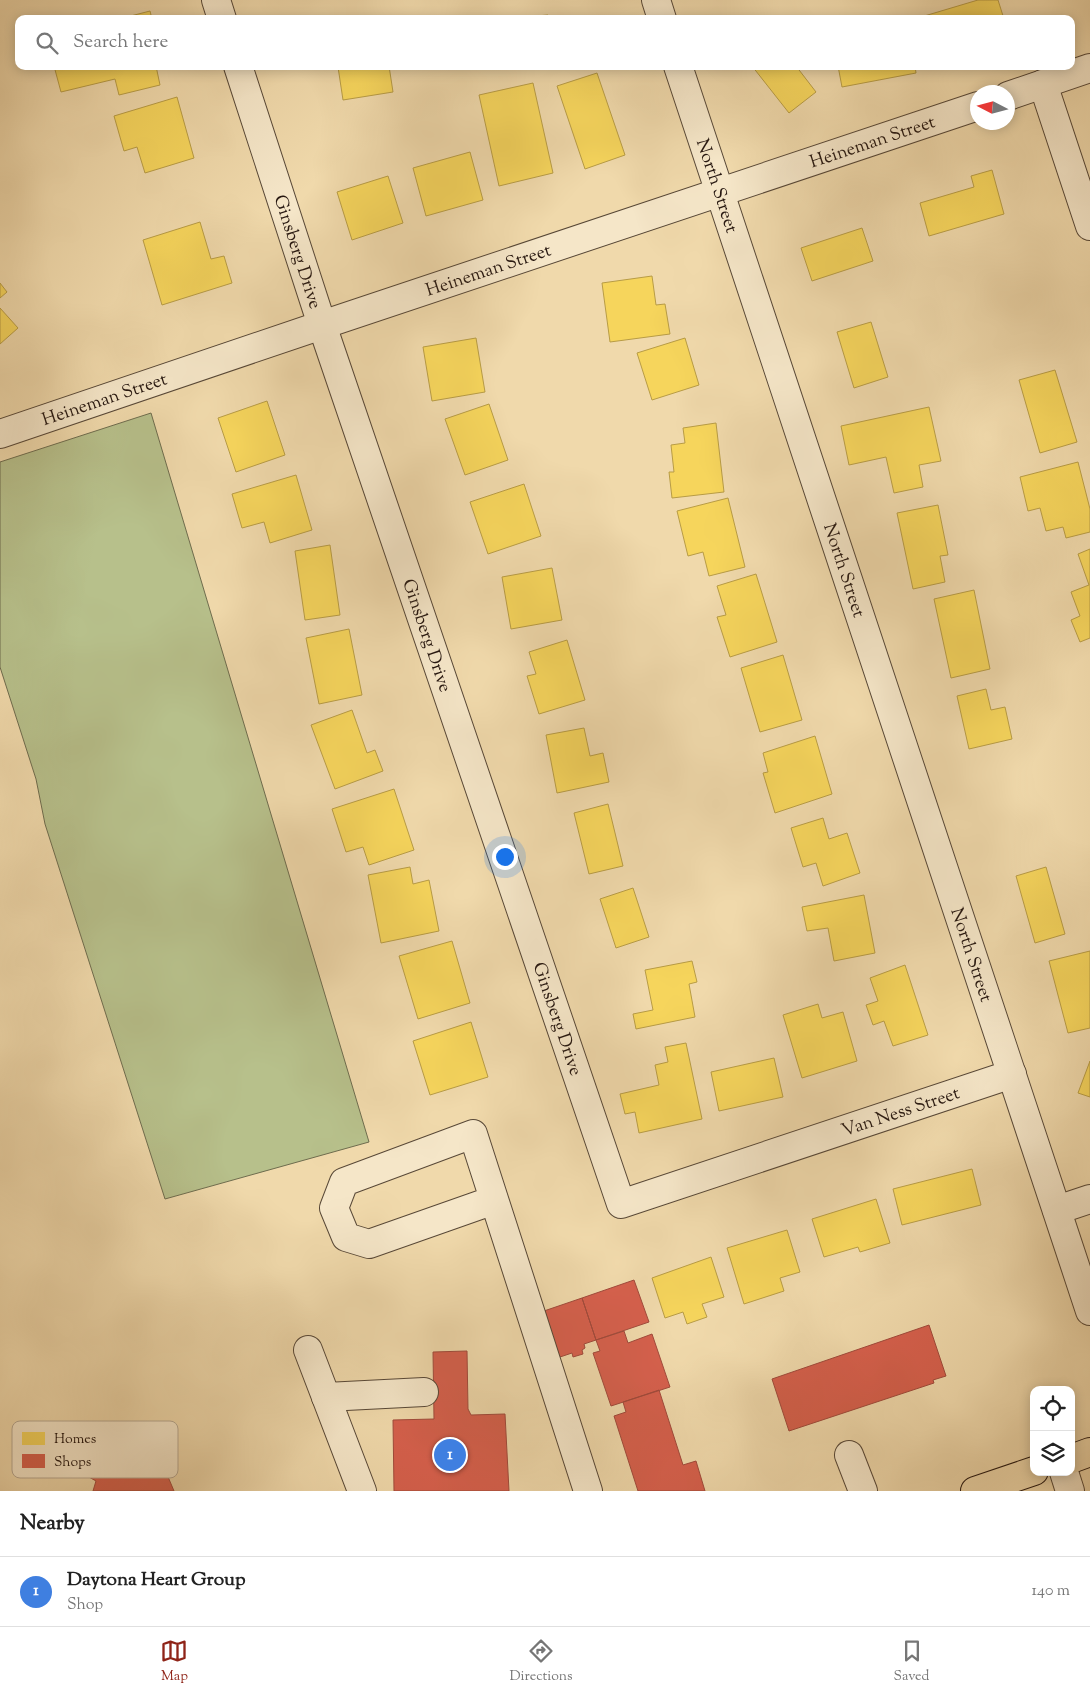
<!DOCTYPE html>
<html lang="en">
<head>
<meta charset="utf-8">
<style>
  body { margin:0; font-family:"Sorts Mill Goudy",serif; background:#f6f6f6; color:#222 }
  .controls { position:absolute; right:15px; bottom:15px; display:grid; overflow:hidden; border-radius:10px; box-shadow:0 2px 12px #0003 }
  .controls button { width:45px; height:45px; display:grid; place-items:center; padding:0; border:0; border-bottom:1px solid #e0e0e0; background:#fff; color:#222; font:25px sans-serif }
  .compass { position:absolute; left:970px; top:85px; width:45px; height:45px; border-radius:50%; background:#fff; box-shadow:0 2px 12px #0003; rotate:276deg }
  .you { position:absolute; left:504px; top:856px; width:18px; height:18px; margin:-12px; border:4px solid #fff; border-radius:50%; background:#1a73e8; box-shadow:0 0 0 8px #1a73e833 }
  .badge { display:grid; place-items:center; width:32px; height:32px; border-radius:50%; background:#8f2418; color:#fff; font-size:16px; font-weight:700 }
  .pin { position:absolute; translate:-50% -50%; border:2px solid #fff; box-shadow:0 1px 5px #0006 }
  .list { margin:0; padding:0; list-style:none }
  h2 { display:flex; justify-content:space-between; align-items:center; height:65px; margin:0; padding:0 20px; font-size:21px }
  h2 small { font-size:16px; font-weight:400; color:#767676 }
  .list li { display:grid; grid-template-columns:32px 1fr auto; gap:15px; align-items:center; box-sizing:border-box; height:70px; padding:0 20px; border-top:1px solid #e0e0e0 }
  .list b { display:block; font-size:19px; white-space:nowrap }
  .list p { margin:0; font-size:16px; white-space:nowrap; color:#767676 }
  .list em { font-size:16px; font-style:normal; color:#767676 }
  .icon { flex:none; width:28px; height:28px; fill:none; stroke:currentColor; stroke-width:2; stroke-linecap:round; stroke-linejoin:round }
  .map { position:relative; flex:none; width:1090px; height:1491px; overflow:hidden }
  .search { position:absolute; background:#fff; box-shadow:0 2px 12px #0003; left:15px; right:15px; top:15px; height:55px; display:flex; align-items:center; gap:12px; box-sizing:border-box; padding:0 18px; border-radius:10px; color:#767676; font-size:19px }
  .sheet { height:135px; background:#fff }
  nav { display:flex; justify-content:space-around; align-items:center; box-sizing:border-box; height:70px; border-top:1px solid #e0e0e0; background:#fff; font-size:14px; color:#767676 }
  nav a { display:grid; justify-items:center; gap:2px }
  nav .on { color:#8f2418 }
  .map>svg:first-child { display:block }
  .green { fill:#b7c08b; stroke:#6e6c4e }
  .homes { fill:#f6d55c; stroke:#b89c45 }
  .shops { fill:#d6604d; stroke:#a14a3b }
  .lines { fill:none; stroke-linecap:round; stroke-linejoin:round }
  .minor-casing { stroke:#584837; stroke-width:30 }
  .major-casing { stroke:#261710; stroke-width:30 }
  .minor { stroke:#f5e6c8; stroke-width:28 }
  .major { stroke:#f0d9ab; stroke-width:28 }
  .labels { text-anchor:middle; stroke-width:5; stroke-linejoin:round; paint-order:stroke }
  .street-label { font-size:18px; fill:#261710; stroke:#f5e6c8 }
  .key { fill:#f5e6c8; stroke:#b7a891; stroke-width:1 }
  .key-label { font-size:14px; fill:#261710 }
</style>
</head>
<body>
<div class="map">
<svg width="1090" height="1491" viewBox="0 0 1090 1491">
  <rect width="100%" height="100%" fill="#f0d9ab"/>
  <filter id="stains"><feTurbulence type="fractalNoise" baseFrequency=".004" numOctaves="4"/><feColorMatrix values="0 0 0 0 .2 0 0 0 0 .09 0 0 0 0 .02 0 0 0 .5 -.17"/></filter>
  <radialGradient id="worn" r=".72"><stop offset=".6" stop-color="#630" stop-opacity="0"/><stop offset="1" stop-color="#630" stop-opacity=".3"/></radialGradient>
  <path class="green" d="M151 413 369 1142 165 1199 45 824 36 779 0 667V462Z"/>
  <path class="homes" d="M978 0H998L1004 19H921V17Z
    M150 11 152 19H119Z
    M548 15V19H525V17Z
    M54 66H156L160 85 119 95 115 79 61 92Z
    M342 66H389L393 92 343 100 338 67Z
    M752 66H796L816 92 789 113Z
    M838 66H915L916 73 842 87Z
    M597 73 625 155 585 169 557 86Z
    M533 83 553 173 499 186 479 95Z
    M177 97 194 158 145 173 137 147 124 151 114 116Z
    M470 152 483 200 426 216 413 168Z
    M992 170 1004 214 929 236 920 203 974 187 971 176Z
    M388 176 403 223 352 240 337 192Z
    M200 222 211 259 224 256 232 283 162 305 143 240Z
    M862 228 873 261 812 281 801 248Z
    M652 276 656 305 665 304 670 334 610 342 602 283Z
    M0 283 7 292 0 298Z
    M0 308 18 328 0 344Z
    M871 322 888 377 854 388 837 332Z
    M476 338 485 392 432 401 423 347Z
    M685 338 699 385 652 400 637 353Z
    M1055 370 1077 442 1040 453 1019 380Z
    M267 401 285 455 236 472 218 418Z
    M489 404 508 460 465 475 445 419Z
    M929 407 941 461 919 465 923 487 894 493 886 457 849 465 841 426Z
    M716 423 724 492 672 498 669 472H674L671 445 685 443 683 428Z
    M1078 462 1090 509V532L1066 538 1063 527 1046 531 1040 508 1028 511 1020 477Z
    M296 475 312 530 270 543 264 522 242 528 232 494Z
    M524 484 541 536 488 554 470 502Z
    M728 498 745 567 709 576 703 552 688 556 677 511Z
    M938 505 948 555 940 556 945 582 913 589 897 513Z
    M330 545 340 615 305 620 295 551Z
    M1090 549V638L1080 642 1071 620 1080 616 1071 592 1089 585 1078 554Z
    M552 568 562 620 511 629 502 577Z
    M756 574 777 642 730 657 717 617 726 615 717 586Z
    M974 590 990 669 951 678 934 599Z
    M349 629 362 695 319 704 306 638Z
    M567 640 585 700 539 714 527 676 536 674 529 652Z
    M783 655 802 720 760 732 741 668Z
    M986 689 991 710 1005 707 1012 739 969 749 957 696Z
    M352 710 367 753 375 750 383 771 335 789 311 725Z
    M584 728 590 756 603 753 609 782 557 793 546 735Z
    M815 736 832 794 775 813 763 773 768 772 763 753Z
    M394 789 414 850 369 865 363 847 346 852 332 809Z
    M608 804 623 866 589 874 574 813Z
    M823 818 829 839 847 833 860 873 823 886 816 863 803 867 791 828Z
    M410 867 413 884 429 880 439 931 381 943 368 875Z
    M1046 867 1065 934 1035 943 1016 876Z
    M633 888 649 937 616 948 600 899Z
    M864 895 875 953 834 961 828 928 807 931 802 907Z
    M452 941 470 1003 418 1019 399 956Z
    M1090 951V1028L1068 1033 1049 961Z
    M692 961 697 982 689 984 695 1017 636 1029 633 1014 653 1010 645 970Z
    M905 965 928 1035 893 1046 884 1021 873 1025 866 1005 878 1001 870 978Z
    M818 1004 822 1018 843 1012 857 1061 802 1078 783 1015Z
    M471 1022 488 1077 430 1095 413 1041Z
    M686 1043 702 1119 639 1133 635 1112 625 1114 620 1094 659 1085 655 1065 668 1062 665 1047Z
    M774 1058 783 1097 719 1111 711 1072Z
    M1090 1061V1097L1078 1093Z
    M972 1169 981 1205 902 1225 893 1189Z
    M876 1199 890 1243 860 1252 858 1247 824 1257 812 1219Z
    M787 1230 800 1272 780 1278 784 1291 744 1304 727 1248Z
    M711 1257 724 1297 702 1304 707 1317 687 1324 683 1312 665 1318 652 1278Z"/>
  <path class="shops" d="M634 1280 649 1322 596 1340 582 1298Z
    M582 1298 596 1340 584 1344 585 1348 582 1350 583 1354 573 1357 572 1353 557 1358 541 1312Z
    M929 1325 946 1376 933 1380 934 1383 789 1431 772 1379Z
    M624 1331 628 1343 652 1334 670 1387 611 1406 593 1353 600 1351 596 1340Z
    M467 1351 468 1409 471 1415 505 1414 509 1491H394L393 1420 434 1419 433 1352Z
    M659 1390 683 1465 696 1461 705 1491H638L614 1416 626 1412 623 1402Z
    M134 1449 154 1455 150 1461 155 1463 166 1472 174 1491H93L96 1481 89 1477 98 1465 119 1452Z"/>
  <g class="lines">
    <g class="minor-casing">
      <g id="minor">
        <path d="M216 0 222 19"/>
        <path d="M656 0 662 19"/>
        <path id="s1" d="M238 66 322 325 621 1204 1012 1074"/>
        <path id="s2" d="M678 66 1090 1311"/>
        <path d="M1043 84 1090 226"/>
        <path d="M1008 96 1090 68"/>
        <path id="s3" d="M0 434 322 325 978 106"/>
        <path d="M494 1200 369 1244 346 1237 334 1208 344 1182 473 1134 588 1491"/>
        <path d="M1057 1210 1090 1199"/>
        <path d="M308 1350 362 1491"/>
        <path d="M326 1397 424 1392"/>
        <path d="M849 1455 863 1491"/>
        <path d="M1064 1472 1070 1491"/>
      </g>
    </g>
    <g class="major-casing">
      <path id="major" d="M1071 1459 1090 1452
        M975 1491 1034 1471"/>
    </g>
    <use href="#minor" class="minor"/>
    <use href="#major" class="major"/>
  </g>
  <g class="labels">
    <g class="street-label">
      <text dy="6" stroke="none"><textPath href="#s3" startOffset="920">Heineman Street</textPath></text>
      <text dy="6" stroke="none"><textPath href="#s2" startOffset="126">North Street</textPath></text>
      <text dy="6" stroke="none"><textPath href="#s1" startOffset="195">Ginsberg Drive</textPath></text>
      <text dy="6" stroke="none"><textPath href="#s3" startOffset="515">Heineman Street</textPath></text>
      <text dy="6" stroke="none"><textPath href="#s3" startOffset="110">Heineman Street</textPath></text>
      <text dy="6" stroke="none"><textPath href="#s2" startOffset="531">North Street</textPath></text>
      <text dy="6" stroke="none"><textPath href="#s1" startOffset="600">Ginsberg Drive</textPath></text>
      <text dy="6" stroke="none"><textPath href="#s2" startOffset="936">North Street</textPath></text>
      <text dy="6" stroke="none"><textPath href="#s1" startOffset="1005">Ginsberg Drive</textPath></text>
      <text dy="6" stroke="none"><textPath href="#s1" startOffset="1495">Van Ness Street</textPath></text>
    </g>
  </g>
  <rect x="12" y="1421" width="166" height="57" rx="8" class="key"/>
  <rect x="22" y="1432" width="23" height="13" fill="#f6d55c"/>
  <rect x="22" y="1454" width="23" height="14" fill="#d6604d"/>
  <g class="key-label">
    <text x="54" y="1443">Homes</text>
    <text x="54" y="1466">Shops</text>
  </g>
  <rect width="100%" height="100%" filter="url(#stains)"/>
  <rect width="100%" height="100%" fill="url(#worn)"/>
</svg>
<div class="controls">
<button><svg class="icon" aria-label="locate" viewBox="0 0 24 24"><circle cx="12" cy="12" r="6"/><path d="M12 2v4M12 18v4M2 12h4M18 12h4"/></svg></button>
<button><svg class="icon" aria-label="layers" viewBox="0 0 24 24"><path d="M12 4l9 5-9 5-9-5zM3 14l9 5 9-5"/></svg></button>
</div>
<svg class="compass" viewBox="-18 -18 36 36"><path d="M0-13l5 13h-10z" fill="#e53935"/><path d="M0 13l5-13h-10z" fill="#767676"/></svg>
<div class="you"></div>
<div class="pin badge" style="left:450px;top:1455px;background:#3f7fe0">1</div>
<div class="search"><svg class="icon" aria-label="search" viewBox="0 0 24 24"><circle cx="10" cy="10" r="6"/><path d="M15 15l6 6"/></svg>Search here</div>
</div>
<section class="sheet">
<h2>Nearby<small></small></h2>
<ul class="list">
<li><span class="badge" style="background:#3f7fe0">1</span><div><b>Daytona Heart Group</b><p>Shop</p></div><em>140 m</em></li>
</ul>
</section>
<nav>
<a class="on"><svg class="icon" aria-label="map" viewBox="0 0 24 24"><path d="M3 6l6-2 6 2 6-2v14l-6 2-6-2-6 2zM9 4v14M15 6v14"/></svg>Map</a>
<a><svg class="icon" aria-label="directions" viewBox="0 0 24 24"><path d="M12 3l9 9-9 9-9-9zM9 14v-3h6M13 9l2 2-2 2"/></svg>Directions</a>
<a><svg class="icon" aria-label="saved" viewBox="0 0 24 24"><path d="M7 4h10v16l-5-4-5 4z"/></svg>Saved</a>
</nav>
</body>
</html>
